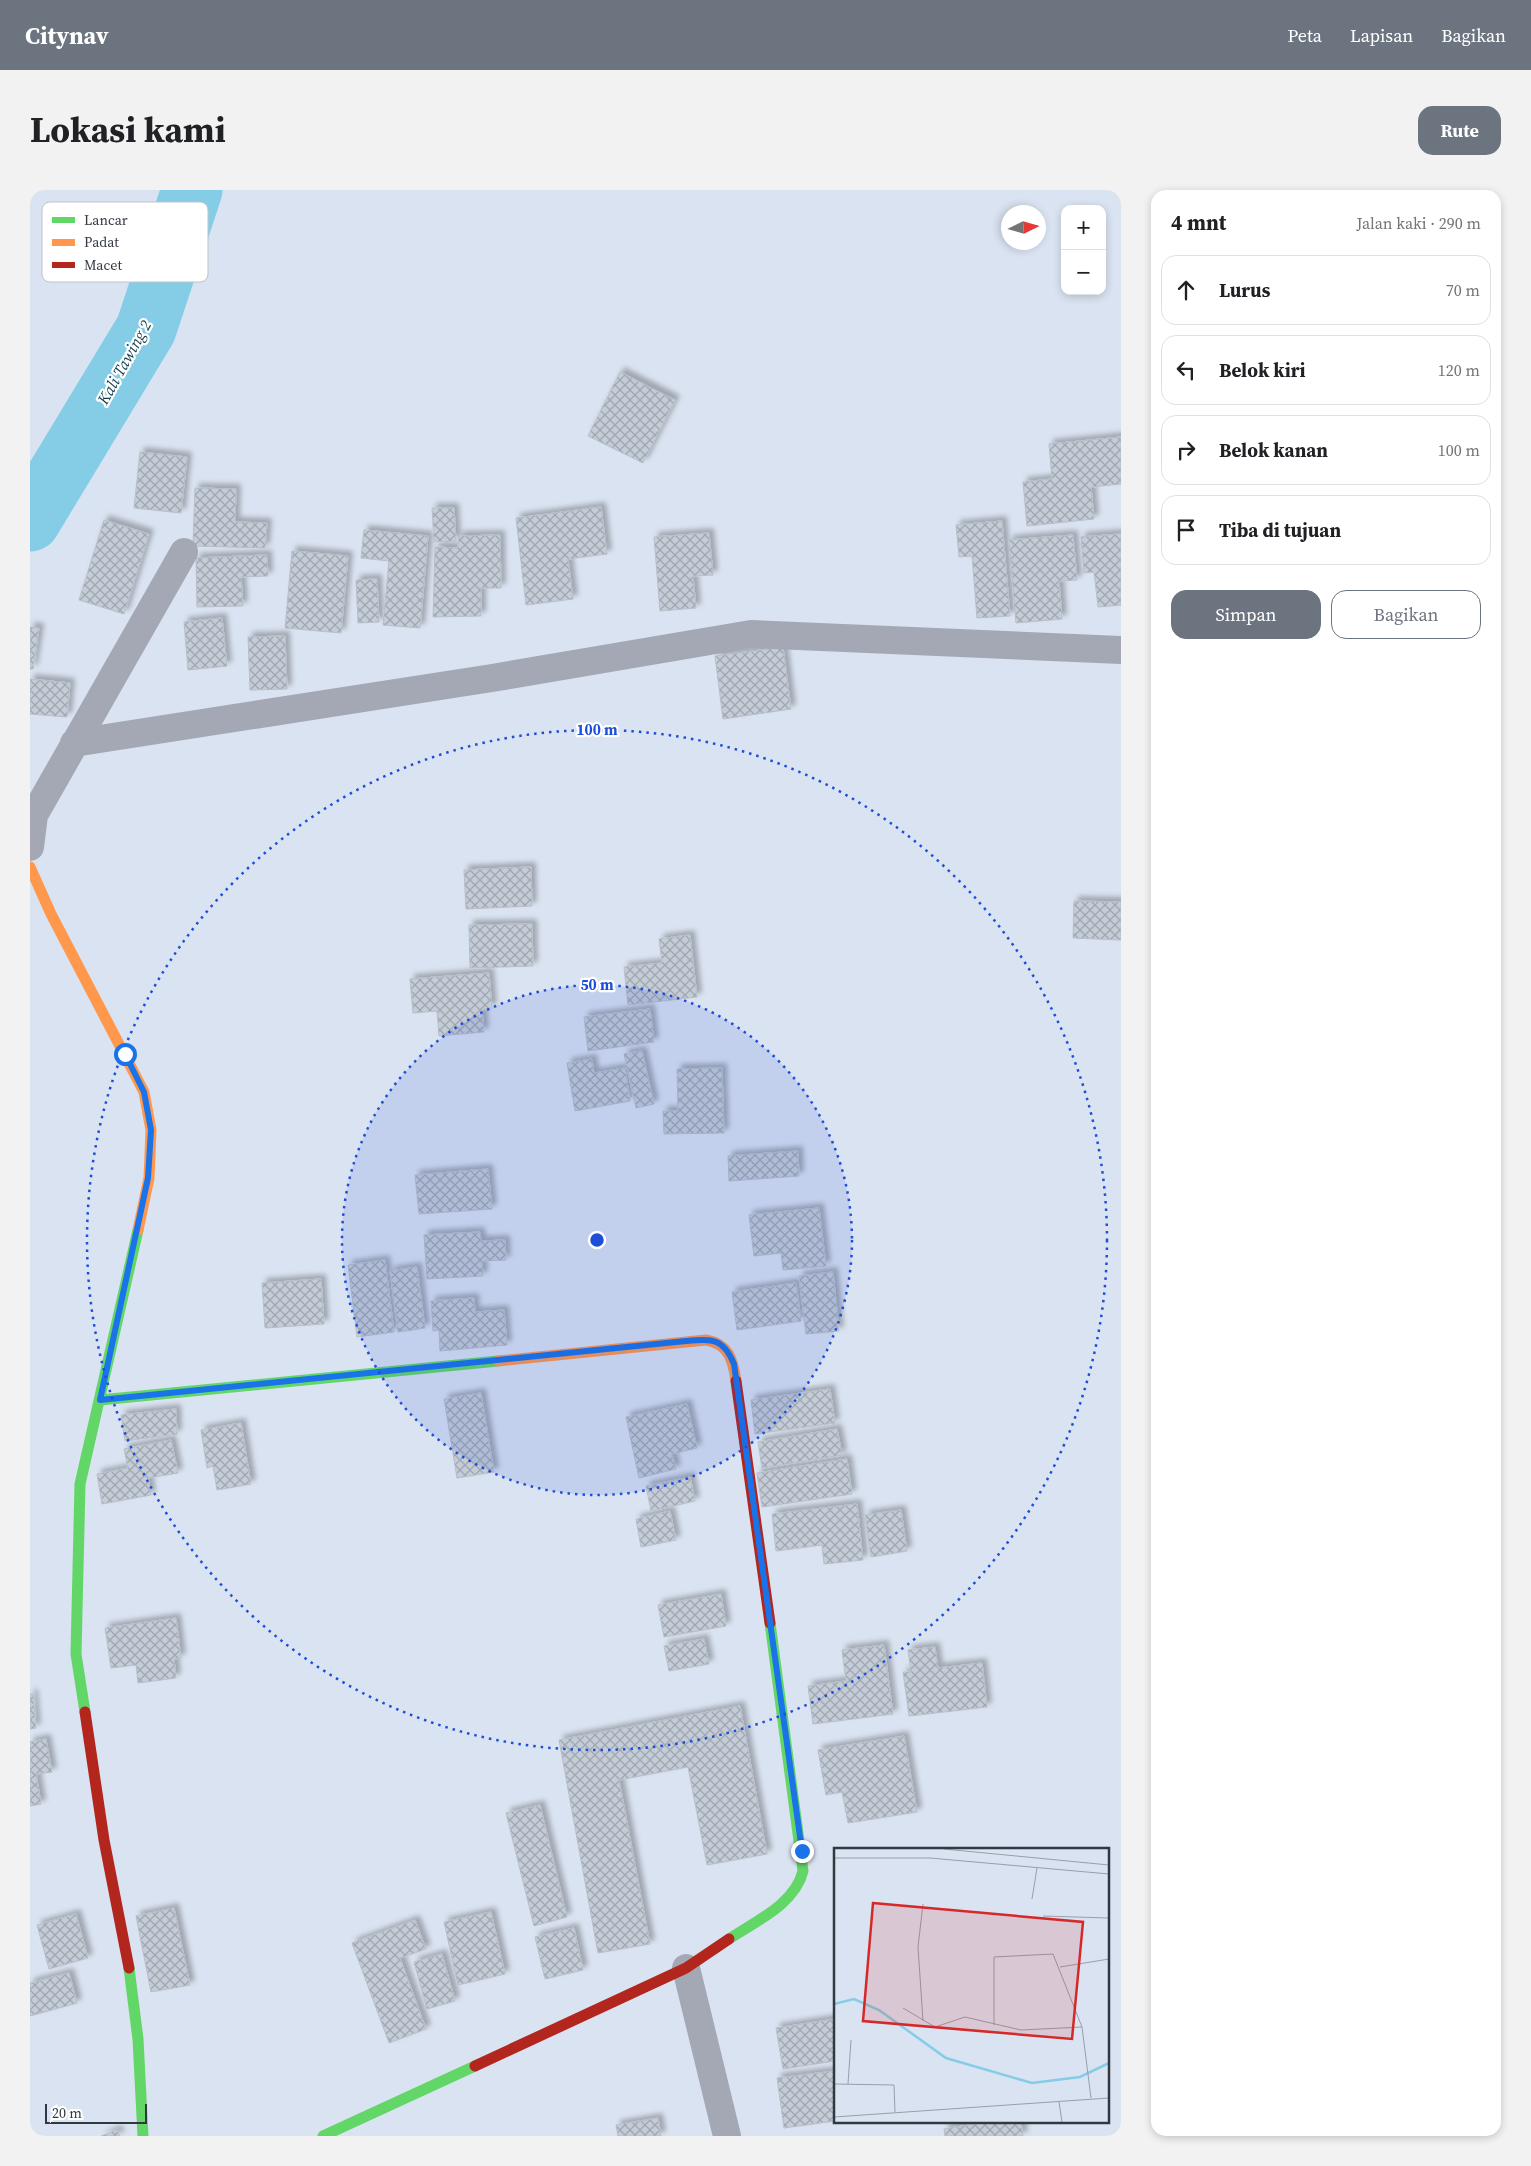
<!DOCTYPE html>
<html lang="id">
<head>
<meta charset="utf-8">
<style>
  body { margin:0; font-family:"Source Serif 4",serif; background:#f2f2f2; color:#202124 }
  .controls { position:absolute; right:15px; top:15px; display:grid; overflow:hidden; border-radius:10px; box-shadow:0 2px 8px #0003 }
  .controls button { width:45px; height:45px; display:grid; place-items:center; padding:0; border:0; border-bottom:1px solid #e0e0e0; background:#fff; color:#202124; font:25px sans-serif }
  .compass { position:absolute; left:971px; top:15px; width:45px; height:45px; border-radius:50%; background:#fff; box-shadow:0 2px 8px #0003; rotate:85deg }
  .scale { position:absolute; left:15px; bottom:12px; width:102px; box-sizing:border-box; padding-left:5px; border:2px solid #313842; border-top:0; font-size:14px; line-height:18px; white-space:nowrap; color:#313842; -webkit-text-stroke:4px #fff; paint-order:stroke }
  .stop { position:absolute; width:15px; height:15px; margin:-11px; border:4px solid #1a73e8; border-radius:50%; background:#fff }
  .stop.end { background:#1a73e8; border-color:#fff; box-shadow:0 1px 5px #0008 }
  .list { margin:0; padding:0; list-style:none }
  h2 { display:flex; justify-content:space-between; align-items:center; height:65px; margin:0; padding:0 20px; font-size:21px }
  h2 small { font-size:16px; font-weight:400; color:#757577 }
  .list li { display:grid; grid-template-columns:32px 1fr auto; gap:15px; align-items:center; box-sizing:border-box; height:70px; margin:0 10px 10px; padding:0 10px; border:1px solid #e0e0e0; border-radius:15px }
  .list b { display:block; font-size:19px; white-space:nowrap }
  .list em { font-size:16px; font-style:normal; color:#757577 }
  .actions { display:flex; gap:10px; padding:15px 20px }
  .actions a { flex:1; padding:11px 0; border:1px solid #6c747f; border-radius:15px; text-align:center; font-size:18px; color:#6c747f }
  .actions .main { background:#6c747f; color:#fff }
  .icon { flex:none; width:28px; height:28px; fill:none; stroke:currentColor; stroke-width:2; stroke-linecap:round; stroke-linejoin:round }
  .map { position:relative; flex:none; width:1091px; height:1946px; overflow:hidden; border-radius:15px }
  header { display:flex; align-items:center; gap:30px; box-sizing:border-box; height:70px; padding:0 25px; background:#6c747f; color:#fff }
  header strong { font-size:24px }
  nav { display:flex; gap:28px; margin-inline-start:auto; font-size:18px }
  .intro { display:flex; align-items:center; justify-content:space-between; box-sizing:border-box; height:120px; padding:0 30px }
  h1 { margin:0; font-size:35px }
  .button { padding:12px 22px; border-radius:15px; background:#6c747f; color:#fff; font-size:18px; font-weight:700 }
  main { display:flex; gap:30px; padding:0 30px }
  aside { flex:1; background:#fff; border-radius:15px; box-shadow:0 2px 8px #0003 }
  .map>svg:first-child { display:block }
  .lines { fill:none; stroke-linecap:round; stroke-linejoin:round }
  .river { stroke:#85cce6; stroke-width:61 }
  .building { fill:url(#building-cross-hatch); stroke:#b6bfc9; filter:url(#shadow) }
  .street { stroke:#a4a8b4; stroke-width:28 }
  .fast { stroke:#63d668; stroke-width:11 }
  .slow { stroke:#ff974d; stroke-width:11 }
  .jam { stroke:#b3261e; stroke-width:11 }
  .route { stroke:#1a73e8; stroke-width:6 }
  .ring { fill:none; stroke:#1d4ed8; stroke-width:2.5; stroke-dasharray:2.5 5 }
  .labels { text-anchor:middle; stroke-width:4.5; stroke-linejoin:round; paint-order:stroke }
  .water-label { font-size:16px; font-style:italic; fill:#143f4d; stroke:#fff }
  .inset-river { fill:none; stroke:#85cce6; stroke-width:2.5 }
  .inset-road { fill:none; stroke:#969fab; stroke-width:1 }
  .view { fill:#d62828; fill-opacity:0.15; stroke:#d62828; stroke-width:2.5 }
  .inset-edge { fill:none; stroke:#313842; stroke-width:2.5 }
  .key { fill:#fff; stroke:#c1c3c6; stroke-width:1 }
  .key-label { font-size:14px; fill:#313842 }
  .centre { fill:#1d4ed8; stroke:#fff; stroke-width:2.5 }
  .ring-label { font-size:15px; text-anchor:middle; font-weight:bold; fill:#1d4ed8; stroke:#fff; stroke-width:4.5; stroke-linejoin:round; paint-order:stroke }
</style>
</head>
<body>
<header>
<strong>Citynav</strong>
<nav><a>Peta</a><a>Lapisan</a><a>Bagikan</a></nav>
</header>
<div class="intro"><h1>Lokasi kami</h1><a class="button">Rute</a></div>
<main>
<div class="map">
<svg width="1091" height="1946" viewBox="0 0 1091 1946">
  <defs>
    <pattern id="building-cross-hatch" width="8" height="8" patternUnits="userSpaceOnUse" patternTransform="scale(1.25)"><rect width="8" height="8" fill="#c4ccd7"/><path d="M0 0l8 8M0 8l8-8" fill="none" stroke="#a0a7b0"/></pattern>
    <filter id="shadow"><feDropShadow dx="4.5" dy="-4.5" stdDeviation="2.5" flood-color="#0004"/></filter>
  </defs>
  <rect width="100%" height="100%" fill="#dae3f1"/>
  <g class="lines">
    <path class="river" d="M0 331 116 139 162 0"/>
  </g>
  <path class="building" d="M590 182 645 210 613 273 558 246Z
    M1091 247V294L1061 297 1064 329 997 336 993 292 1022 289 1019 254Z
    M110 262 157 267 151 323 104 318Z
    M165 298 206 299 205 332 237 333 235 358 163 356Z
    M571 317 577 364 538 369 543 409 496 415 486 328Z
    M402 318H424L426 351 404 352Z
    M74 330 119 344 94 424 49 410Z
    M972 331 980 426 947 428 942 366 929 367 926 335Z
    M334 340 398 346 390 438 353 435 359 371 331 368Z
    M679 343 683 385 663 386 666 418 630 421 624 347Z
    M1091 344V415L1068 417 1064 382 1054 383 1051 347Z
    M470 345 471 398H451V426L403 427 405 357 428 358 429 346Z
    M1043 345 1047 390 1029 391 1032 429 986 433 979 350Z
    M262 361 318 366 311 443 255 438Z
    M237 365 238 386 211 387 213 416 167 417 166 368Z
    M347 389 349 432 328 433 326 390Z
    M192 428 197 476 158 480 154 432Z
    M0 437 9 438 3 479H0Z
    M255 446 257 499 220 500 218 447Z
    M753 457 761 519 693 529 685 466Z
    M0 489 40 493 37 527 0 524Z
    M501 677 502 716 436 719 434 680Z
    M1044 711 1091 712V750L1043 748Z
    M502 734 503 776 440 778 439 735Z
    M660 745 667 807 598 815 594 777 632 773 629 749Z
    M459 783 462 818 452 819 454 842 409 846 407 821 383 823 380 789Z
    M620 819 624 852 558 861 554 827Z
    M612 861 624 914 606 918 594 864Z
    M562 869 564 883 595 878 600 911 545 921 537 873Z
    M692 878 694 943 634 944 633 921H648L647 879Z
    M768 961 769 986 699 991 698 966Z
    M458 979 462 1019 389 1024 385 985Z
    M789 1018 796 1076 753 1080 751 1063 724 1066 719 1025Z
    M450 1042 451 1051 475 1050 476 1070 452 1071 453 1086 397 1089 394 1045Z
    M355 1070 364 1142 327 1147 318 1075Z
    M387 1077 395 1138 368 1142 360 1081Z
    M803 1082 809 1141 776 1144 769 1086Z
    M291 1089 294 1134 235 1138 232 1093Z
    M766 1093 771 1131 707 1140 702 1102Z
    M444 1108 445 1122 474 1120 477 1155 410 1161 409 1140 403 1141 401 1111Z
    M800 1199 805 1233 725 1244 721 1210Z
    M451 1203 464 1282 427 1288 414 1209Z
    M657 1214 667 1258 642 1264 646 1279 609 1288 596 1227Z
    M146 1219 147 1244 95 1251 91 1225Z
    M211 1233 221 1294 187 1300 183 1276 177 1278 171 1240Z
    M807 1239 812 1265 732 1278 728 1252Z
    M141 1250 148 1283 118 1288 121 1305 72 1314 67 1284 98 1278 94 1259Z
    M817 1269 822 1304 732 1317 727 1283Z
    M660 1287 665 1311 621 1321 616 1296Z
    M827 1314 833 1370 794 1374 792 1355 746 1361 742 1324Z
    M871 1320 877 1361 841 1367 835 1325Z
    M640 1321 646 1350 611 1357 606 1329Z
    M691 1404 696 1436 634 1447 628 1415Z
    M146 1428 151 1468 144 1469 146 1488 108 1493 106 1475 81 1478 75 1438Z
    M674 1449 679 1474 639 1481 634 1456Z
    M854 1455 863 1524 783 1534 778 1496 816 1491 812 1460Z
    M905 1457 908 1478 952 1473 957 1517 879 1526 873 1482H881L878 1460Z
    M0 1504H3L6 1538 0 1539Z
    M710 1516 737 1664 677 1675 658 1577 589 1590 620 1754 568 1763 529 1550Z
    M874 1546 887 1622 818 1633 812 1602 796 1605 788 1560Z
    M16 1549 22 1582 6 1584 11 1614 0 1616V1552Z
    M510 1615 537 1727 504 1736 476 1623Z
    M144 1718 160 1795 121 1802 106 1726Z
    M461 1722 475 1784 428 1795 414 1732Z
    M46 1724 58 1768 19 1779 7 1735Z
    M385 1730 396 1759 370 1768 396 1839 359 1853 322 1753Z
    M544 1738 553 1780 515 1789 505 1747Z
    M412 1764 425 1811 397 1819 384 1772Z
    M39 1783 47 1813 0 1826V1793Z
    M805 1829V1871L753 1879 746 1838Z
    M805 1881V1931L754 1938 747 1888Z
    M628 1928 631 1946H588L586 1935Z
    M957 1932H991L993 1946H915L914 1939Z
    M87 1940 90 1946H71Z"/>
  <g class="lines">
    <path class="street" d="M44 553 462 488 721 444 1091 460
      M0 657 4 625 154 362
      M656 1778 697 1946"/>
    <path class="fast" d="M70 1210 468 1171
      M55 1522 46 1464 50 1294 108 1040
      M699 1749C726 1731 765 1714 773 1681L740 1433
      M99 1778 108 1849 113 1946
      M293 1946 445 1876"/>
    <path class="slow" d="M0 677 21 724 114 902 121 940 119 988 108 1040
      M468 1171 676 1150C699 1154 703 1170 706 1191"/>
    <path class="jam" d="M706 1191 740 1433
      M55 1522 74 1650 99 1778
      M445 1876 656 1778 699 1749"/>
  </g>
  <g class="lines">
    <path class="route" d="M95 864 114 902 121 940 118 988 70 1210 656 1151C683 1149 693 1148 704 1174L772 1661"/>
  </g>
  <circle cx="567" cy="1050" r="255" fill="#1d4ed8" fill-opacity=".12"/>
  <g class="ring">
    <circle cx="567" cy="1050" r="255"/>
    <circle cx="567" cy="1050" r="510"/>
  </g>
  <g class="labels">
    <g class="water-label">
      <text transform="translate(94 172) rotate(-61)" y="6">Kali Tawing 2</text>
    </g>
  </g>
  <g transform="translate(804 1658)">
    <rect width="275" height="275" fill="#dae3f1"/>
    <path class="inset-river" d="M0 156 20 151 45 162 112 210 198 235 246 229 275 215"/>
    <path class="inset-road" d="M110 1 275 17M0 10H96L275 26M198 51 203 20M209 68 275 70M226 119 275 111M69 160 101 179 131 169 187 182 248 179M89 173 84 99 89 56M160 177V109L219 106 248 179 257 250M0 236 60 237 61 264M14 236 17 192M225 254 228 274M0 269 275 250"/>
    <path class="view" d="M39 55 249 74 238 191 29 173Z"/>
    <rect width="275" height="275" class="inset-edge"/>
  </g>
  <rect x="12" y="12" width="166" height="80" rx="8" class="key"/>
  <rect x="22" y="27" width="23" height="6" fill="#63d668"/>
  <rect x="22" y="49" width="23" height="7" fill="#ff974d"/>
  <rect x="22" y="72" width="23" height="6" fill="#b3261e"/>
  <g class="key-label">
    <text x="54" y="35">Lancar</text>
    <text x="54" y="57">Padat</text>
    <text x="54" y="80">Macet</text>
  </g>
  <circle cx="567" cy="1050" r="8" class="centre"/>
  <g class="ring-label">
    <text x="567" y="545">100 m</text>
    <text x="567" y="800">50 m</text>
  </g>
</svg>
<div class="controls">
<button>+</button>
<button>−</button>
</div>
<svg class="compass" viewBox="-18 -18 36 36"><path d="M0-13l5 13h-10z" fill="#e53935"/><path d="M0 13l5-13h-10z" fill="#757577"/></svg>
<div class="scale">20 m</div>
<div class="stop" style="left:95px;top:864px"></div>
<div class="stop end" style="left:772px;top:1661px"></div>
</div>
<aside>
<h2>4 mnt<small>Jalan kaki · 290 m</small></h2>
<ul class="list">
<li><svg class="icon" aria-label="ahead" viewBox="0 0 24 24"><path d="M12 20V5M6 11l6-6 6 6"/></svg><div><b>Lurus</b></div><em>70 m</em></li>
<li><svg class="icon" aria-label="left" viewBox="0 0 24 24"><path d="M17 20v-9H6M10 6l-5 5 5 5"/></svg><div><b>Belok kiri</b></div><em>120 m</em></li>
<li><svg class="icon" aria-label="right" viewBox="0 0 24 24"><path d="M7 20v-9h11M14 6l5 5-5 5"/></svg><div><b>Belok kanan</b></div><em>100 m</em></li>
<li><svg class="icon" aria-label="arrive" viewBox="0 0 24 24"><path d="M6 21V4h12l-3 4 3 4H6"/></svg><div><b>Tiba di tujuan</b></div></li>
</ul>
<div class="actions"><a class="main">Simpan</a><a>Bagikan</a></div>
</aside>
</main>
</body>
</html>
